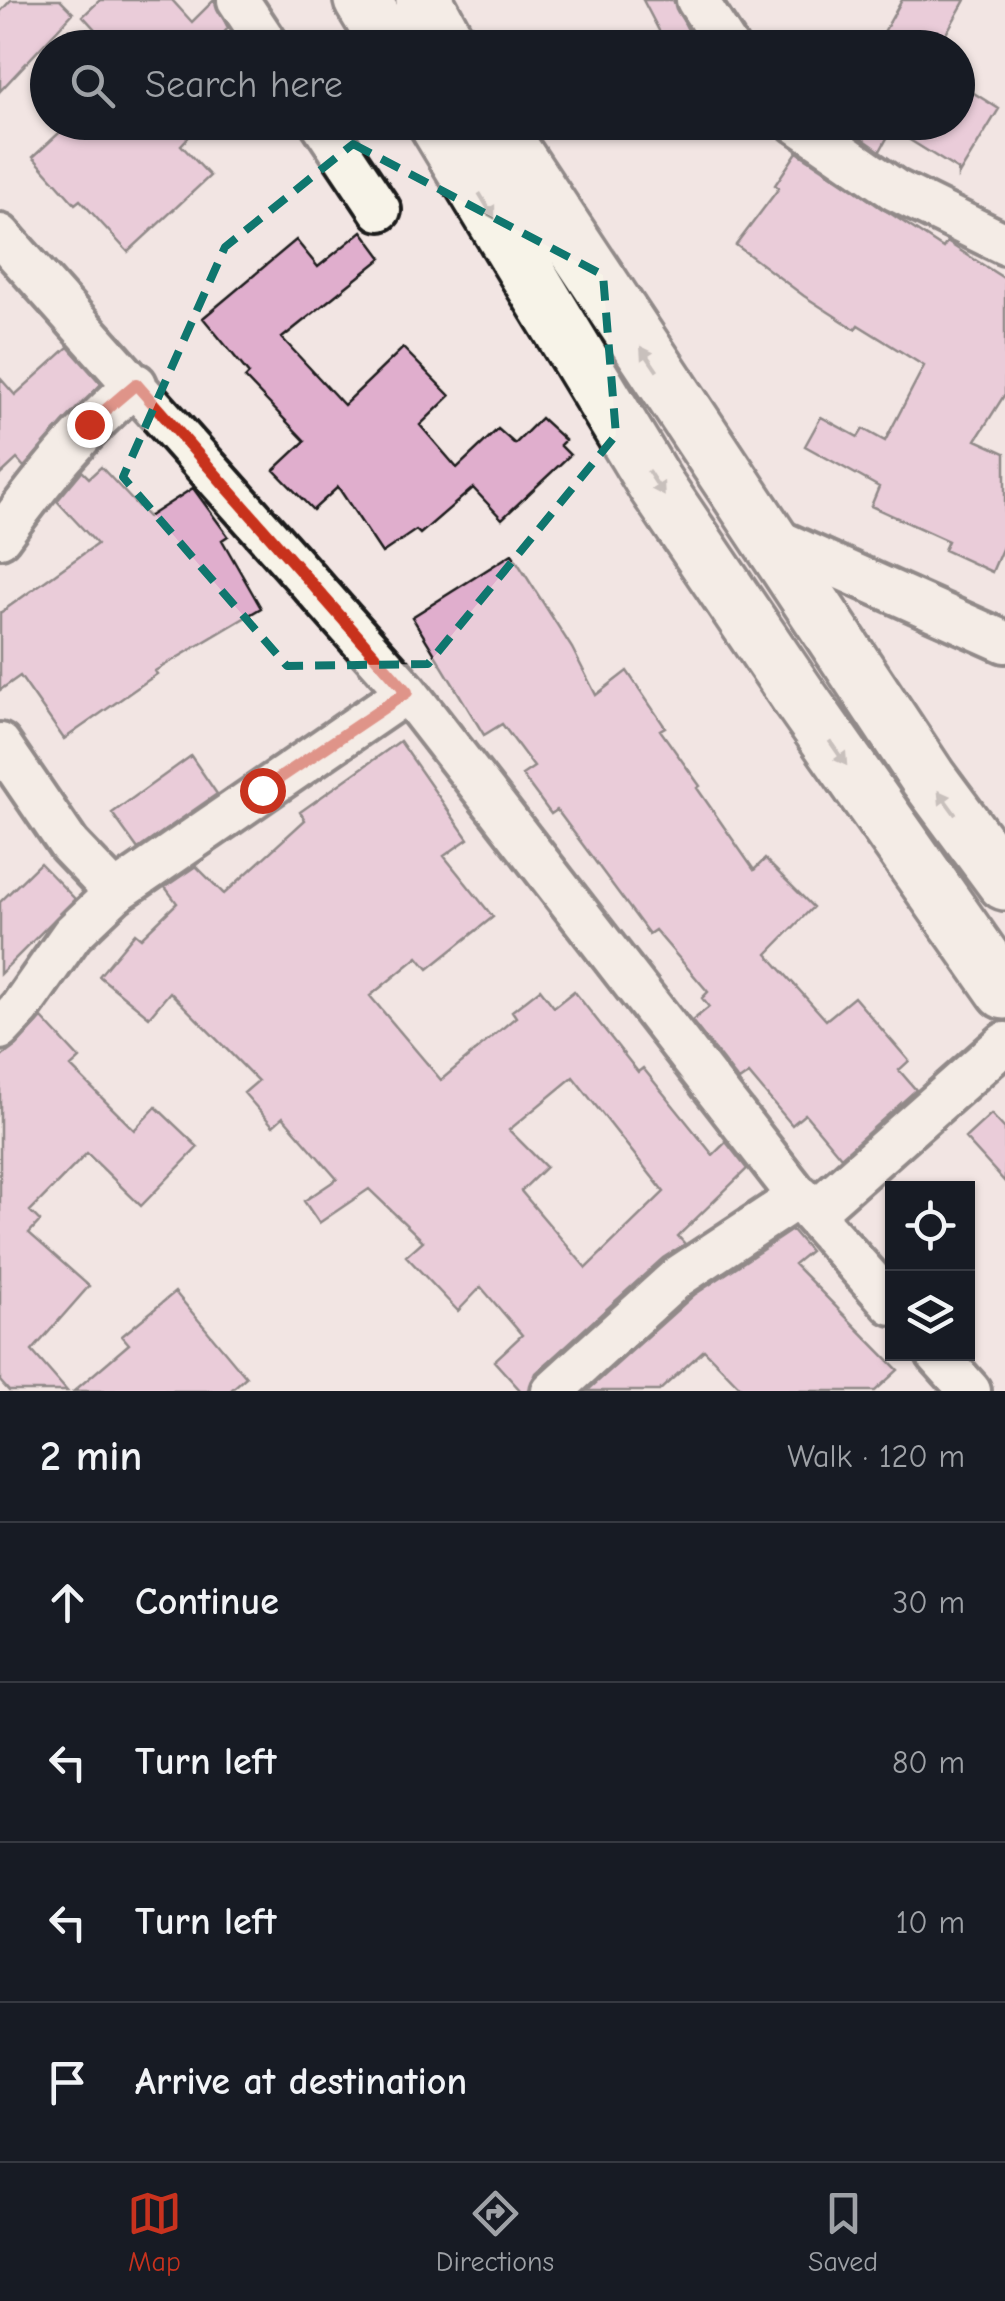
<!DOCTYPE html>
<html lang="en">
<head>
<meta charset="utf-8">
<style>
  body { margin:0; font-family:"Comic Neue",sans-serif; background:#20242c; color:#f1f3f6 }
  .controls { position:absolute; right:30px; bottom:30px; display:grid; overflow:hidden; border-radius:0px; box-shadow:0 2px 8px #0004 }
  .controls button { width:90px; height:90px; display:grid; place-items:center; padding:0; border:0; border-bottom:2px solid #363941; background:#171b24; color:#f1f3f6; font:50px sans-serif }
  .stop { position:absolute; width:30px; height:30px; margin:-22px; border:8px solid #c8321e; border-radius:50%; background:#fff }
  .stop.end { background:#c8321e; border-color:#fff; box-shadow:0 2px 10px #0008 }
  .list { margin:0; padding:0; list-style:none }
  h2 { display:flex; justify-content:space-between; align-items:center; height:130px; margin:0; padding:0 40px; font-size:42px }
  h2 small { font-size:32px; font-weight:400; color:#9ea1a6 }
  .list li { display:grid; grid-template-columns:65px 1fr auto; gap:30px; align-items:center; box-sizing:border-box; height:160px; padding:0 40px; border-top:2px solid #363941 }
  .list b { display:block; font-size:38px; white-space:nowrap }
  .list em { font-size:32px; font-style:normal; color:#9ea1a6 }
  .icon { flex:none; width:55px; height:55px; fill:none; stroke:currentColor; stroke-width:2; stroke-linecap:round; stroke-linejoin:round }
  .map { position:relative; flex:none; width:1005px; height:1391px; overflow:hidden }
  .search { position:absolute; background:#171b24; box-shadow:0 2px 8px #0004; left:30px; right:30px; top:30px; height:110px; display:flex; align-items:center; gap:25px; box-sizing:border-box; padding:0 35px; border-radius:55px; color:#9ea1a6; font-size:38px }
  .sheet { height:770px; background:#171b24 }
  nav { display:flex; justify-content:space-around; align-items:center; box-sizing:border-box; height:140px; border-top:2px solid #363941; background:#171b24; font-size:28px; color:#9ea1a6 }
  nav a { display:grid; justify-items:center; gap:5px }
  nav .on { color:#c8321e }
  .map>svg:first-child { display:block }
  .building { fill:#e0aecd; stroke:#1c1c1c; stroke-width:2.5; fill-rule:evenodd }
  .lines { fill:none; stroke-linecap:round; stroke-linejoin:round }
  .street-casing { stroke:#1c1c1c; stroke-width:48 }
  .secondary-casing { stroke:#1c1c1c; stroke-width:62 }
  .street { stroke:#f7f3e8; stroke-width:40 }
  .secondary { stroke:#f7f3e8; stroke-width:55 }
  .oneway { fill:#94928c }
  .route { stroke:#c8321e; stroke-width:12 }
  .marked { fill:none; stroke:#0f766e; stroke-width:8; stroke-dasharray:20 12; stroke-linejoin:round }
</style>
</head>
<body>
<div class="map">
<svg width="1005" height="1391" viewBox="0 0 1005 1391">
  <rect width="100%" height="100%" fill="#f2e5e3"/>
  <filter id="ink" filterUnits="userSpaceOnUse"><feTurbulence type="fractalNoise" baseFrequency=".01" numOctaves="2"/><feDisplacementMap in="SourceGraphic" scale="20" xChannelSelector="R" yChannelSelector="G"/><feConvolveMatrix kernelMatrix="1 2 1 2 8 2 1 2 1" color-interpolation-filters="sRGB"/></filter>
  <g filter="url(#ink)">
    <path class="building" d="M11 0H60L73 13 0 91V12Z
      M100 0H172L192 22 214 0 228 28 213 45 216 48H112L83 16Z
      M643 0H673L688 30 665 42Z
      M902 0H965L938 48H875Z
      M958 83 999 109 958 176V170L892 129 880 151 839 122H958Z
      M71 122H203L181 145 210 176 128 252 80 200 75 204 33 157Z
      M797 152 943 248 947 242 1005 279V394L976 440 1005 453V542L992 572 944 550 948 541 871 506 879 487 805 446 821 417 858 437 863 429 885 441 924 366 858 325 855 329 804 296 736 245 779 188 775 185Z
      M362 231 382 258 282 338 344 405 403 348 450 396 420 425 457 468 498 429 515 444 541 418 565 440 560 445 570 455 502 519 473 488 420 534 416 530 382 553 338 487 313 510 274 470 305 441 245 378 249 374 203 318 296 240 318 267Z
      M68 347 101 384 24 467 17 459 0 475V378L15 395Z
      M101 467 148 517 193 488 228 536 222 540 261 608 155 671 157 674 64 739 20 676 0 690V613L97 544 57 501 82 471 89 478Z
      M512 554 572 648 596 695 627 671 665 727 660 730 700 786 697 788 754 870 765 859 813 907 767 954 826 1020 854 997 909 1061 899 1070 916 1090 841 1157 805 1114 792 1125 749 1074 739 1081 692 1021 709 1007 702 998 708 992 655 930 649 934 557 810 551 814 522 775 534 767 502 724 484 735 412 617Z
      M400 741 468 839 444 856 493 917 428 969 418 957 370 996 441 1080 516 1017 512 1011 540 989 554 1007 574 991 638 1072 643 1068 713 1155 726 1142 747 1169 678 1236 685 1244 663 1258 536 1373 529 1391H521L494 1361 522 1335 481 1287 458 1311 406 1256 423 1241 369 1189 319 1223 304 1201 337 1179 283 1117 273 1126 244 1093 258 1081 170 992 149 1017 99 976 135 933 141 938 177 903 165 887 196 866 224 894 305 820 300 812ZM573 1077 664 1192 586 1268 521 1191 546 1167 509 1130Z
      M191 756 217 794 138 849 112 813Z
      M40 863 75 899 0 974V902Z
      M42 1018 80 1059 71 1067 134 1130 156 1107 198 1147 141 1206 87 1153 30 1211 40 1221 29 1233 89 1286 32 1351 67 1391H9L0 1381V1058L17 1045Z
      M991 1114 1005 1129V1182L965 1138Z
      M792 1230 810 1251 794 1264 898 1370 875 1391H744L704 1350 659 1391H587L694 1295Z
      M175 1292 246 1377 230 1391H74L129 1344 122 1336Z"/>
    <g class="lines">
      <g class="street-casing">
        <path id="street" d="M238 0 270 48
          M697 0 728 48
          M321 122 380 210
          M796 122 895 190 1005 244
          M0 235 407 692 812 1214 892 1304
          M768 536 1005 642
          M0 537C43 478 80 432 136 384
          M0 744 69 845 115 893
          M0 1029 20 1008 72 934 115 893 407 692
          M812 1214 1005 1043
          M937 1354 970 1391
          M552 1391 679 1276 800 1196"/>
      </g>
      <g class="secondary-casing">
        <path id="secondary" d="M362 0 391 48
          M424 0 450 48
          M436 122 655 484 799 697 1005 991
          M493 122 928 778 1005 882"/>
      </g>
      <use href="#street" class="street"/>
      <use href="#secondary" class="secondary"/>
    </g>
    <defs><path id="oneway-solid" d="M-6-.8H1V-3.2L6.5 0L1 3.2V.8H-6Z" transform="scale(2.5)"/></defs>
    <g class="oneway">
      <use href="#oneway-solid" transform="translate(487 206) rotate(59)"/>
      <use href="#oneway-solid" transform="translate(649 359) rotate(-124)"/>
      <use href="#oneway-solid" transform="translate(656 483) rotate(57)"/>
      <use href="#oneway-solid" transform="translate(838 753) rotate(55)"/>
      <use href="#oneway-solid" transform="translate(947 803) rotate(-126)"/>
    </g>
  </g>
  <g class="lines" filter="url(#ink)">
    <path class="route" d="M89 424 136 384 407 692 262 790"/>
  </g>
  <path d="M0 0H1005V1391H0ZM353 144 603 275 616 435 428 664 287 666 123 477 225 247Z" fill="#f2e5e3" fill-opacity=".55" fill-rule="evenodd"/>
  <path class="marked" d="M353 144 603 275 616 435 428 664 287 666 123 477 225 247Z"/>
</svg>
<div class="controls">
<button><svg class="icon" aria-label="locate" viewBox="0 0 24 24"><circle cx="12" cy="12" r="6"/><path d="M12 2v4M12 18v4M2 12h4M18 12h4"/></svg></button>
<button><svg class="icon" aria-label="layers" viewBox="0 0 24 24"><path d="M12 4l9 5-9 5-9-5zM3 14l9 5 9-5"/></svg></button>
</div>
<div class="stop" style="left:262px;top:790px"></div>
<div class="stop end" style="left:89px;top:424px"></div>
<div class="search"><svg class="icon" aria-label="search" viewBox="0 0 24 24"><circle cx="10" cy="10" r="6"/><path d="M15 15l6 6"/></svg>Search here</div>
</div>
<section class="sheet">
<h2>2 min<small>Walk · 120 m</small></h2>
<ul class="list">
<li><svg class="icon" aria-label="ahead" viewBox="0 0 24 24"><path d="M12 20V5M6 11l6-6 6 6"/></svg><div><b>Continue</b></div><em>30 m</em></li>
<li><svg class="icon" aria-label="left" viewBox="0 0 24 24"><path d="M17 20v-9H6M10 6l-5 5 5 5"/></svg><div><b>Turn left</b></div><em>80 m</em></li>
<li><svg class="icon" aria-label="left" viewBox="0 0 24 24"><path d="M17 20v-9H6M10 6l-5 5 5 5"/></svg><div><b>Turn left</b></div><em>10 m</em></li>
<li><svg class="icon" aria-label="arrive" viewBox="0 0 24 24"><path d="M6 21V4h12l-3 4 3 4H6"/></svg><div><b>Arrive at destination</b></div></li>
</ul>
</section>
<nav>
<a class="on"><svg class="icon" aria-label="map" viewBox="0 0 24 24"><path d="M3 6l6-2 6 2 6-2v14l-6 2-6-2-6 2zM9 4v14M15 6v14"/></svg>Map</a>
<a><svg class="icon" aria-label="directions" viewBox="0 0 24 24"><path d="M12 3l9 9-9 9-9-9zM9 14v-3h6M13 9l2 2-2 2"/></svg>Directions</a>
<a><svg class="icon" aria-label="saved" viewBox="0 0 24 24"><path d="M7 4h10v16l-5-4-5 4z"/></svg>Saved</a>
</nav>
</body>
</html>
